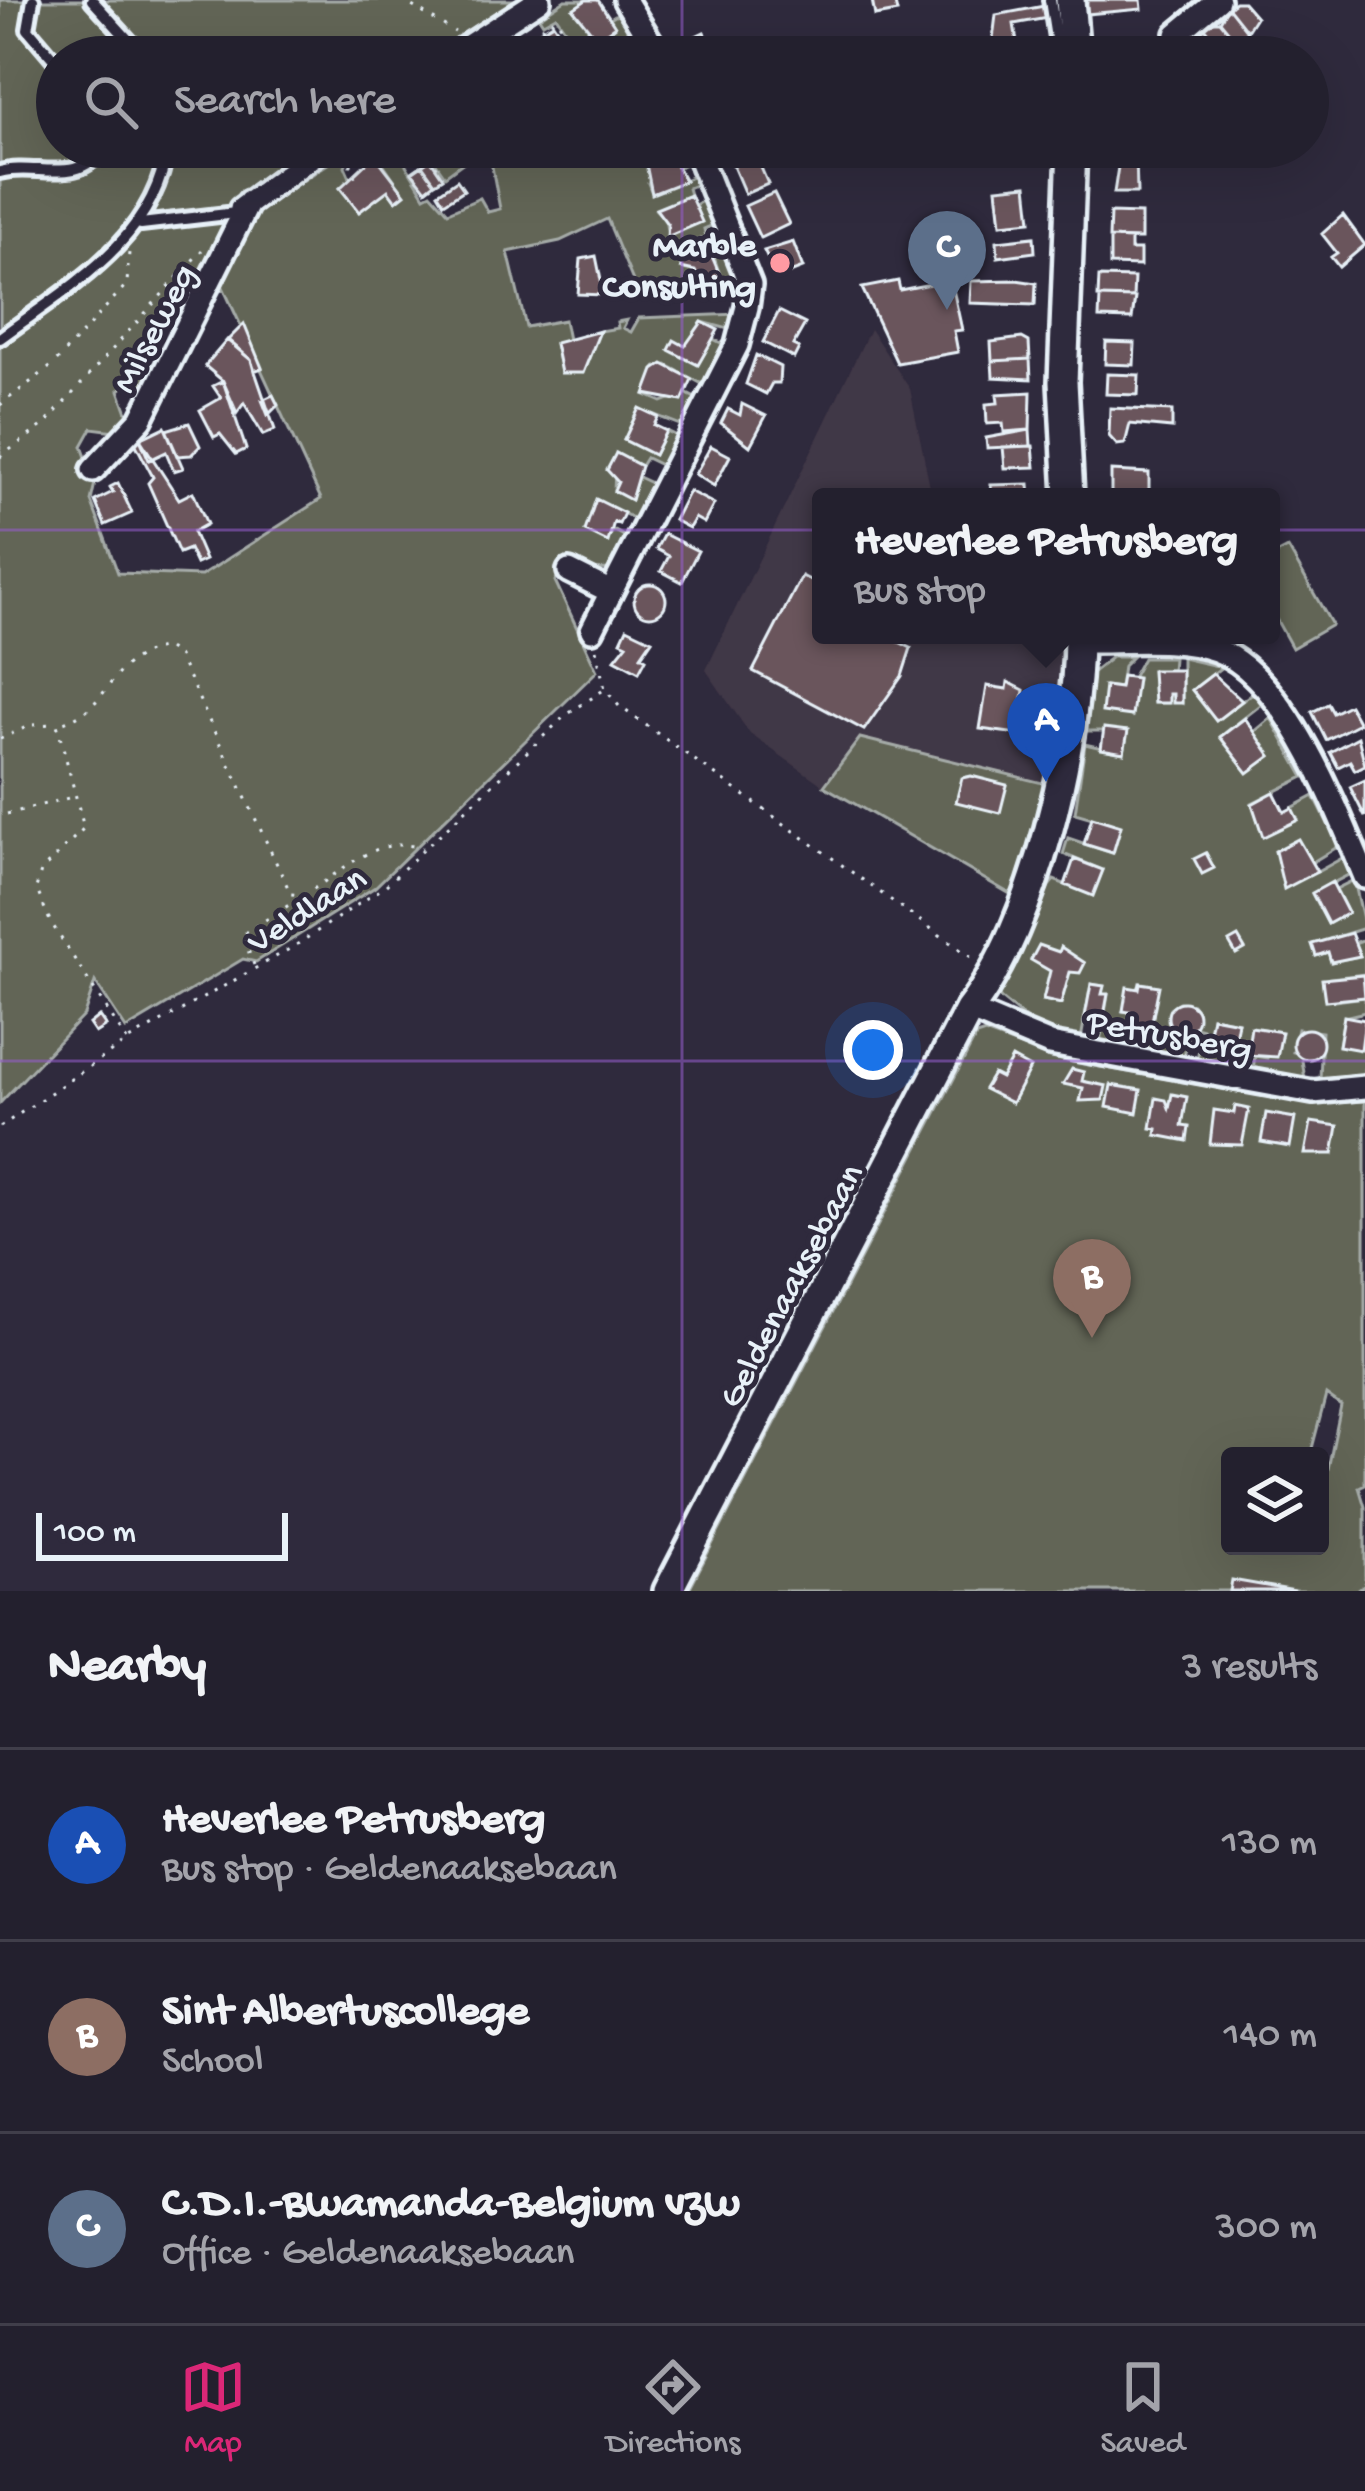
<!DOCTYPE html>
<html lang="en">
<head>
<meta charset="utf-8">
<style>
  body { margin:0; font-family:"Gochi Hand",sans-serif; background:#2f2d3a; color:#f1f3f6 }
  .controls { position:absolute; right:36px; bottom:36px; display:grid; overflow:hidden; border-radius:12px; box-shadow:0 12px 48px #0002 }
  .controls button { width:108px; height:108px; display:grid; place-items:center; padding:0; border:0; border-bottom:3px solid #403e4a; background:#23202e; color:#f1f3f6; font:60px sans-serif }
  .scale { position:absolute; left:36px; bottom:30px; width:252px; box-sizing:border-box; padding-left:12px; border:6px solid #e8f1f8; border-top:0; font-size:33px; line-height:42px; white-space:nowrap; color:#e8f1f8; -webkit-text-stroke:9px #2f2a3d; paint-order:stroke }
  .you { position:absolute; left:873px; top:1050px; width:42px; height:42px; margin:-30px; border:9px solid #fff; border-radius:50%; background:#1a73e8; box-shadow:0 0 0 18px #1a73e833 }
  .badge { display:grid; place-items:center; width:78px; height:78px; border-radius:50%; background:#db2777; color:#fff; font-size:39px; font-weight:700 }
  .pin { position:absolute; translate:-50% -99px; filter:drop-shadow(0 3px 6px #0008) }
  .pin::after { content:''; position:absolute; top:63px; width:42px; height:36px; background:inherit; clip-path:polygon(0 0,100% 0,50% 100%) }
  .popup { position:absolute; left:812px; top:488px; width:468px; height:156px; box-sizing:border-box; display:grid; place-content:center; border-radius:12px; background:#23202e; filter:drop-shadow(0 3px 9px #0005); font-size:39px; white-space:nowrap; color:#a3a3aa }
  .popup b { font-size:45px; color:#f1f3f6 }
  .popup::after { content:''; position:absolute; left:50%; top:100%; margin-left:-24px; border:24px solid transparent; border-top-color:#23202e }
  .list { margin:0; padding:0; list-style:none }
  h2 { display:flex; justify-content:space-between; align-items:center; height:156px; margin:0; padding:0 48px; font-size:51px }
  h2 small { font-size:39px; font-weight:400; color:#a3a3aa }
  .list li { display:grid; grid-template-columns:78px 1fr auto; gap:36px; align-items:center; box-sizing:border-box; height:192px; padding:0 48px; border-top:3px solid #403e4a }
  .list b { display:block; font-size:45px; white-space:nowrap }
  .list p { margin:0; font-size:39px; white-space:nowrap; color:#a3a3aa }
  .list em { font-size:39px; font-style:normal; color:#a3a3aa }
  .icon { flex:none; width:66px; height:66px; fill:none; stroke:currentColor; stroke-width:2; stroke-linecap:round; stroke-linejoin:round }
  .map { position:relative; flex:none; width:1365px; height:1591px; overflow:hidden }
  .search { position:absolute; background:#23202e; box-shadow:0 12px 48px #0002; left:36px; right:36px; top:36px; height:132px; display:flex; align-items:center; gap:30px; box-sizing:border-box; padding:0 42px; border-radius:66px; color:#a3a3aa; font-size:45px }
  .sheet { height:732px; background:#23202e }
  nav { display:flex; justify-content:space-around; align-items:center; box-sizing:border-box; height:168px; border-top:3px solid #403e4a; background:#23202e; font-size:33px; color:#a3a3aa }
  nav a { display:grid; justify-items:center; gap:6px }
  nav .on { color:#db2777 }
  .map>svg:first-child { display:block }
  .built { fill:#413746 }
  .green { fill:#626557; stroke:#a5aba8; stroke-width:3; fill-rule:evenodd }
  .building { fill:#6a545b; stroke:#e8f1f8; stroke-width:3 }
  .lines { fill:none; stroke-linecap:round; stroke-linejoin:round }
  .lane-casing { stroke:#e8f1f8; stroke-width:20 }
  .street-casing { stroke:#e8f1f8; stroke-width:30 }
  .secondary-casing { stroke:#e8f1f8; stroke-width:36 }
  .path { stroke:#e8f1f8; stroke-width:3; stroke-dasharray:3 9; stroke-linecap:butt }
  .lane { stroke:#2f2a3d; stroke-width:10 }
  .street { stroke:#2f2a3d; stroke-width:21 }
  .secondary { stroke:#2f2a3d; stroke-width:27 }
  .grid { fill:none; stroke:#965dcd; stroke-width:3; stroke-opacity:0.55 }
  .poi-dot { fill:#ff9aa2; stroke:#2f2a3d; stroke-width:4.5 }
  .labels { text-anchor:middle; stroke-width:10; stroke-linejoin:round; paint-order:stroke }
  .poi-label { font-size:36px; font-weight:bold; fill:#e8f1f8; stroke:#2f2a3d; text-anchor:end }
  .street-label { font-size:36px; fill:#e8f1f8; stroke:#2f2a3d }
</style>
</head>
<body>
<div class="map">
<svg width="1365" height="1591" viewBox="0 0 1365 1591">
  <rect width="100%" height="100%" fill="#2f2a3d"/>
  <filter id="ink" filterUnits="userSpaceOnUse"><feTurbulence type="fractalNoise" baseFrequency=".00833" numOctaves="2"/><feDisplacementMap in="SourceGraphic" scale="24" xChannelSelector="R" yChannelSelector="G"/><feConvolveMatrix kernelMatrix="1 2 1 2 8 2 1 2 1" color-interpolation-filters="sRGB"/></filter>
  <g filter="url(#ink)">
    <path class="built" d="M870 329 910 389 932 497H821V635H1030L1062 641 1047 784 860 738 824 786 750 734 706 670Z"/>
    <path class="green" d="M0 0H527L449 57H57V147H325L284 178 292 188 344 153 350 155 345 166 351 180 340 188 359 212 388 190 396 200 404 194 372 147H395L425 196 431 193 448 212 480 198 488 212 500 209 489 151 483 147H685L691 162 676 168 670 154 648 183 652 193 696 175 699 183 688 188 690 195 656 210 665 219 668 236 701 222 695 205 706 199 716 224 704 229 706 237 682 247 681 268 721 279 711 247 723 241 739 288 638 293 607 219 560 241 508 252 526 327 564 320 568 340 555 344 561 372 583 373 600 331 618 328 617 322 627 320 623 328 631 332 639 318 738 314 732 330 702 322 685 346 674 341 670 349 698 364 713 339 725 345 704 385 667 365 656 367 646 395 662 402 685 393 697 399 683 426 639 409 624 440 654 455 666 431 678 437 663 466 646 458 641 466 616 453 614 491 631 499 638 477 653 484 635 519 596 500 586 531 607 542 613 530 626 537 608 569 594 570 569 558 555 581 597 671 375 887 256 962 243 959 126 1029 95 982 84 1015 0 1103ZM210 259 321 499 201 576 118 573 91 501 95 483 82 446 92 428 123 432 129 418 119 390 131 380 143 402 156 327Z
      M565 0H594L573 9 596 38 615 27 610 18 620 12 646 52 637 57H574L580 52 556 16 543 23 539 17Z
      M443 147H463L468 159 445 176 431 156Z
      M1288 548 1332 625 1292 648 1271 610V557Z
      M1112 657H1132L1123 666 1120 688 1105 686 1131 716 1137 679 1132 678 1143 658H1173L1172 670 1152 671 1154 703H1168L1169 694 1182 703V658L1222 667 1192 690 1216 721 1254 692 1262 704 1221 736 1248 772 1271 756 1253 733 1271 718 1304 777 1252 803 1263 836 1297 820 1292 808 1314 796 1339 846 1311 863 1317 872 1344 857 1352 873 1312 894 1328 924 1348 913 1336 889 1354 880 1365 928 1313 944 1316 955 1328 952 1331 962 1360 956 1354 943 1365 939V974L1330 978 1334 1001 1365 997V1012L1344 1017 1339 1045 1361 1049 1365 1029V1073L1347 1081 1320 1080 1322 1032 1298 1029 1293 1052 1301 1054 1305 1079 1253 1069 1255 1056 1267 1058 1281 1032 1252 1027 1244 1067 1237 1066 1239 1052 1233 1050 1238 1022 1212 1017 1207 1042 1225 1046 1222 1063 1197 1059 1203 1029 1195 1027 1198 1013 1192 1004 1179 1002 1170 1008 1168 1021 1174 1030 1188 1032 1184 1058 1147 1051 1158 986 1141 983 1123 1011 1135 1013 1128 1047 1100 1042 1108 995 1102 994 1103 986 1091 984 1081 1039 1033 1025 1001 999 997 993 1049 886 1054 880 1092 895 1103 870 1063 854 1068 838 1112 853 1120 826 1075 813 1085 744 1124 753 1127 731H1087L1092 673Z
      M860 738 1047 784 1012 895 824 786Z
      M985 1033 1056 1059 1308 1104 1365 1101V1484L1359 1487 1365 1507V1585L1357 1591H688L976 1036ZM1326 1395 1341 1406 1328 1469 1320 1473V1546H1230V1456H1310Z"/>
    <path class="building" d="M586 0H598L615 26 597 39 573 9Z
      M872 0H894L897 12 875 16Z
      M1085 0H1141L1142 9 1086 14Z
      M1235 2H1243L1256 17 1247 31 1228 7Z
      M1044 6 1047 18 1014 24 1017 42 992 47 996 15Z
      M1228 7 1247 31 1240 37 1234 38 1220 21Z
      M1212 21H1220L1234 38 1224 50 1204 27Z
      M553 23 569 47 555 57 538 32Z
      M1204 27 1224 50 1217 56H1209L1196 40Z
      M538 32 554 57H524L518 48Z
      M704 32 715 55 687 57 681 43Z
      M1268 40 1281 48 1270 57H1256L1252 53Z
      M539 147 542 163 532 164 529 150Z
      M670 154 685 181 652 194 646 164Z
      M1120 154 1136 155 1137 193H1114Z
      M375 155 405 194 396 201 388 190 359 212 340 188Z
      M756 156 768 184 745 194 733 166Z
      M430 159 443 178 435 183 422 165Z
      M422 165 435 183 426 190 412 172Z
      M457 180 464 190 444 203 438 193Z
      M1027 185 1031 221 1001 224 997 188Z
      M774 193 789 224 760 238 745 206Z
      M690 195 702 222 667 237 668 225 656 209Z
      M1110 213 1141 214V239L1109 238Z
      M1343 215 1365 245 1339 267 1331 257 1337 253 1322 234Z
      M706 237 711 254 722 280 700 281 695 271 681 268 682 247Z
      M1034 237 1035 252 998 257 997 241Z
      M1110 238 1131 239V250H1140V266L1110 265Z
      M793 242 803 268 777 278 764 251Z
      M596 256 604 295 578 294 581 259Z
      M948 258 949 265 927 269 926 261Z
      M1099 277 1134 278 1133 298 1098 297Z
      M951 280 962 330 954 331 958 352 897 363 862 288 898 281 900 290Z
      M1016 280 1036 283 1035 305 970 303 971 281Z
      M1016 280 1036 283 1035 305 970 303 971 281Z
      M1100 297 1135 298 1132 319 1099 318Z
      M779 311 805 324 793 345 799 348 794 358 763 342Z
      M702 322 718 330 698 365 669 350 674 340 685 346Z
      M244 324 262 368 254 371 251 360 228 340Z
      M600 331 583 373H561L555 343Z
      M1022 338 1029 342 1030 359 992 361 991 342Z
      M227 340 251 360 275 430 263 435 244 403 237 413 223 381 205 366Z
      M1106 342 1135 343 1134 365 1105 364Z
      M756 355 780 367 779 383H772L766 394 746 384Z
      M1030 359 1031 379 993 377 992 361Z
      M663 364 692 379 682 401 645 394 654 370Z
      M1107 374 1139 375 1138 395 1106 394Z
      M223 381 246 449 236 454 220 434 214 437 200 410 221 398 213 386Z
      M1031 392 1030 430 1004 432 1003 423 987 424 986 404 998 403 997 394Z
      M273 395 278 405 268 415 262 400Z
      M742 404 766 416 750 446 721 423 728 409 740 415Z
      M639 408 658 417 654 425 666 431 654 455 624 440Z
      M1110 408 1172 411V428L1130 424 1125 444 1117 445 1109 436Z
      M189 423 200 446 191 455 177 456 166 430Z
      M165 427 183 468 174 471 166 452 149 460 140 439Z
      M1030 430 1031 446 987 448 986 438Z
      M140 439 179 499 193 492 207 524 193 532 205 560 196 564 189 549 179 553 148 483 153 477 134 441Z
      M711 446 730 456 714 486 695 474Z
      M1033 446 1035 467 1005 468 1003 447Z
      M616 453 641 466 631 500 614 491 618 482 607 470Z
      M1111 471 1149 473V496H1111Z
      M118 483 132 513 105 525 95 501 113 492 110 487Z
      M1029 484 1030 497H992L991 485Z
      M689 491 714 504 704 523 695 518 689 528 674 520Z
      M596 499 624 513 619 524 614 522 608 542 585 531Z
      M664 534 698 551 682 582 661 571 669 556 656 549Z
      M802 576 821 586V635H884L911 648 902 676 864 730 753 671Z
      M634 600a16 16 0 1 1 32 0a16 16 0 1 1-32 0Z
      M627 628 652 640 641 656 646 659 639 672 615 659 627 644 621 641Z
      M1152 670H1182V703H1173V694H1169V703H1154Z
      M1213 674 1242 701 1216 721 1192 690Z
      M1122 676 1137 678 1132 716 1102 712 1105 686 1120 688Z
      M1008 682 1024 690 1018 734 980 729 987 686 1007 689Z
      M1328 704 1333 713 1349 705 1359 723 1326 740 1312 712Z
      M1245 718 1271 756 1248 773 1220 737Z
      M1104 728 1128 731 1124 753 1101 749Z
      M1358 737 1365 765 1355 770 1350 761 1338 767 1330 752Z
      M971 776 1007 785 1000 813 956 802 962 778Z
      M1365 780V817L1350 787Z
      M1274 792 1284 812 1292 808 1298 820 1263 837 1252 804Z
      M1092 817 1121 826 1113 853 1084 844Z
      M1298 839 1317 872 1284 889 1275 851Z
      M1206 853 1214 868 1202 874 1194 859Z
      M1074 859 1103 870 1093 896 1065 885Z
      M1332 882 1348 913 1328 924 1312 893Z
      M1351 933 1360 956 1331 962 1328 952 1316 956 1312 944Z
      M1238 937 1245 949 1236 954 1229 942Z
      M1039 945 1059 952 1061 947 1085 963 1080 973 1070 972 1061 1004 1043 1000 1050 971 1031 960Z
      M1363 975 1365 997 1325 1001 1322 979Z
      M1140 983 1159 986 1151 1026 1134 1023 1135 1013 1123 1011 1127 987 1139 989Z
      M1091 984 1104 986 1102 994H1108L1102 1026 1084 1022Z
      M1168 1017a15 15 0 1 1 30 0a15 15 0 1 1-30 0Z
      M99 1016 106 1026 95 1033 89 1024Z
      M1344 1016 1365 1020 1361 1050 1339 1046Z
      M1212 1017 1238 1022 1233 1050 1207 1043Z
      M1251 1027 1282 1032 1277 1057 1247 1055Z
      M1293 1044a15 15 0 1 1 30 0a15 15 0 1 1-30 0Z
      M1012 1058 1030 1068 1012 1103 984 1089 993 1074 1001 1078Z
      M1072 1069 1084 1072 1082 1081 1106 1086 1103 1100 1080 1101 1083 1088 1063 1084Z
      M1111 1085 1141 1090 1137 1113 1107 1107Z
      M1172 1094 1187 1097 1182 1126 1189 1127 1187 1141 1156 1135 1157 1129 1151 1128 1156 1098 1166 1100 1169 1108Z
      M1235 1106 1249 1109 1242 1145 1210 1144 1214 1110 1234 1113Z
      M1266 1113 1295 1118 1290 1147 1261 1142Z
      M1311 1122 1338 1126 1333 1154H1305Z
      M1232 1580 1295 1591H1230Z"/>
    <g class="lines">
      <g class="lane-casing">
        <path id="lane" d="M33 0 28 29 57 63
          M92 0 144 57
          M1050 0 1059 57
          M0 172C34 162 81 187 102 147
          M141 224 236 213
          M0 338C69 287 156 239 167 147"/>
      </g>
      <g class="street-casing">
        <path id="street" d="M625 0 660 57
          M451 57 539 0
          M1197 57 1177 34 1218 0
          M241 209 325 147
          M93 470 141 419 249 202
          M569 571 611 592 737 345 747 307 750 285 695 147
          M592 630 611 592
          M1078 642C1120 643 1177 636 1216 650 1286 675 1338 812 1365 877
          M969 1010 1050 1044 1313 1092 1365 1087"/>
      </g>
      <g class="secondary-casing">
        <path id="secondary" d="M1070 0 1075 57
          M1069 497 1063 382 1072 147
          M668 1591 969 1010C1035 925 1078 744 1078 635"/>
      </g>
      <path class="path" d="M402 0 455 32
        M541 28 556 18 576 49 564 57
        M429 155 443 176
        M423 160 440 147
        M355 177 350 166 362 153
        M0 405 53 365 127 284 129 252
        M0 457 45 424 202 250
        M596 649 605 689 619 706 975 960
        M0 739 31 725 55 724
        M7 814 76 796
        M254 965 242 935 303 896
        M127 1041 50 921 36 888 41 871 84 828 57 724C116 708 102 661 165 647L179 657 291 894 304 895C343 872 374 834 422 848
        M0 1127 127 1041 293 947 383 888 565 716 605 689"/>
      <use href="#lane" class="lane"/>
      <use href="#street" class="street"/>
      <use href="#secondary" class="secondary"/>
    </g>
  </g>
  <path class="grid" d="M682 0V57M682 147V1591M0 530H1365M0 1061H1365"/>
  <circle class="poi-dot" cx="780" cy="263" r="12"/>
  <g class="labels">
    <g class="poi-label">
      <text x="756" y="255">Marble<tspan x="756" dy="41">Consulting</tspan></text>
    </g>
    <g class="street-label">
      <text transform="translate(151 327) rotate(-62)" y="13">Milseweg</text>
      <text transform="translate(305 907) rotate(-32)" y="13">Veldlaan</text>
      <text transform="translate(1170 1032) rotate(10)" y="13">Petrusberg</text>
      <text transform="translate(788 1284) rotate(-62)" y="13">Geldenaaksebaan</text>
    </g>
  </g>
</svg>
<div class="controls">
<button><svg class="icon" aria-label="layers" viewBox="0 0 24 24"><path d="M12 4l9 5-9 5-9-5zM3 14l9 5 9-5"/></svg></button>
</div>
<div class="scale">100 m</div>
<div class="you"></div>
<div class="pin badge" style="left:1046px;top:782px;background:#1a4fb4">A</div>
<div class="popup"><b>Heverlee Petrusberg</b>Bus stop</div>
<div class="pin badge" style="left:1092px;top:1338px;background:#8d6e63">B</div>
<div class="pin badge" style="left:947px;top:310px;background:#5c6f8a">C</div>
<div class="search"><svg class="icon" aria-label="search" viewBox="0 0 24 24"><circle cx="10" cy="10" r="6"/><path d="M15 15l6 6"/></svg>Search here</div>
</div>
<section class="sheet">
<h2>Nearby<small>3 results</small></h2>
<ul class="list">
<li><span class="badge" style="background:#1a4fb4">A</span><div><b>Heverlee Petrusberg</b><p>Bus stop · Geldenaaksebaan</p></div><em>130 m</em></li>
<li><span class="badge" style="background:#8d6e63">B</span><div><b>Sint Albertuscollege</b><p>School</p></div><em>140 m</em></li>
<li><span class="badge" style="background:#5c6f8a">C</span><div><b>C.D.I.-Bwamanda-Belgium vzw</b><p>Office · Geldenaaksebaan</p></div><em>300 m</em></li>
</ul>
</section>
<nav>
<a class="on"><svg class="icon" aria-label="map" viewBox="0 0 24 24"><path d="M3 6l6-2 6 2 6-2v14l-6 2-6-2-6 2zM9 4v14M15 6v14"/></svg>Map</a>
<a><svg class="icon" aria-label="directions" viewBox="0 0 24 24"><path d="M12 3l9 9-9 9-9-9zM9 14v-3h6M13 9l2 2-2 2"/></svg>Directions</a>
<a><svg class="icon" aria-label="saved" viewBox="0 0 24 24"><path d="M7 4h10v16l-5-4-5 4z"/></svg>Saved</a>
</nav>
</body>
</html>
